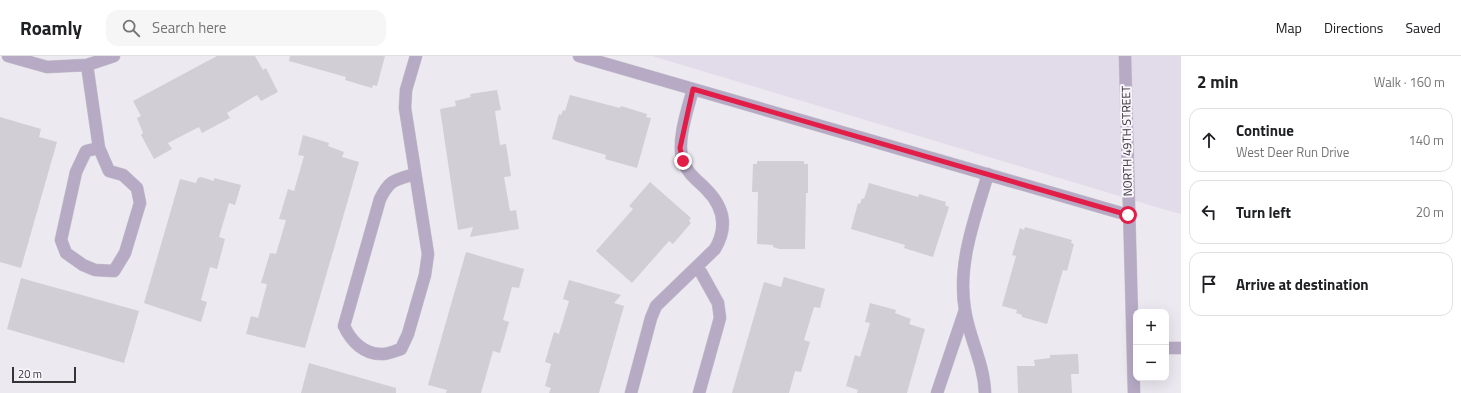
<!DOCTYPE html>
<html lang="en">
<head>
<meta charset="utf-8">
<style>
  body { margin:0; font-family:"Titillium Web",sans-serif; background:#f6f6f6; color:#202124 }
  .controls { position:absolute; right:12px; bottom:12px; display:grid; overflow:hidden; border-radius:8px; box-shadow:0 4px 16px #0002 }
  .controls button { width:36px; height:36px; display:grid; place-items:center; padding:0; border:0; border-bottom:1px solid #e0e0e0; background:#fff; color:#202124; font:20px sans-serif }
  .scale { position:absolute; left:12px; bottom:10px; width:64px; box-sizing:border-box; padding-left:4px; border:2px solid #353437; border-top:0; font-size:11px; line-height:14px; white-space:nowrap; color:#353437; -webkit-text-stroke:3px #faf6fe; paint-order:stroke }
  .stop { position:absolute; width:12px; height:12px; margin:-9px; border:3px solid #e11d48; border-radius:50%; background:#fff }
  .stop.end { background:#e11d48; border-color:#fff; box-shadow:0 1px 4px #0008 }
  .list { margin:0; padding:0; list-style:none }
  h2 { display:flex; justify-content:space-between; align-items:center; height:52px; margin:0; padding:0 16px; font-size:17px }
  h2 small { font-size:13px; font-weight:400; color:#757577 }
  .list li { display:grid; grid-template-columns:26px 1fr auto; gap:12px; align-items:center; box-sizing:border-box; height:64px; margin:0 8px 8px; padding:0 8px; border:1px solid #e0e0e0; border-radius:12px }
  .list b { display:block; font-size:15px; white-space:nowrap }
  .list p { margin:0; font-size:13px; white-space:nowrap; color:#757577 }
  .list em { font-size:13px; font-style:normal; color:#757577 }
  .icon { flex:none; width:22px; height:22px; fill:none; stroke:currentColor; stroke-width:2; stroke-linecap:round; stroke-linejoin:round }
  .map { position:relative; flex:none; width:1181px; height:337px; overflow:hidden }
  header { display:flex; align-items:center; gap:24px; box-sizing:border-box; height:56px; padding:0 20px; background:#fff; border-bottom:1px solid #e0e0e0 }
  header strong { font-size:19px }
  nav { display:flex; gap:22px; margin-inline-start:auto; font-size:14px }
  .search { width:280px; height:36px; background:#f6f6f6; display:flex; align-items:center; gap:10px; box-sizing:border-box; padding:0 14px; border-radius:12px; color:#757577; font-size:15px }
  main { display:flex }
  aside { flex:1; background:#fff }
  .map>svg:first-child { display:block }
  .built { fill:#e2dcea }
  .building { fill:#d1ced6 }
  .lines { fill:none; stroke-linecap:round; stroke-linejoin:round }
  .service-casing { stroke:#c7c5cc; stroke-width:13 }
  .minor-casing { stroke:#c7c5cc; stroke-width:13 }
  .service { stroke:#b7aac5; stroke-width:12 }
  .minor { stroke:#b7aac5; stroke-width:12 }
  .route { stroke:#e11d48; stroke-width:5 }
  .labels { text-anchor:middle; stroke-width:4; stroke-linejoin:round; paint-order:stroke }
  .street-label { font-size:12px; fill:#353437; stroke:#faf6fe }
</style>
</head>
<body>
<header>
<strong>Roamly</strong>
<div class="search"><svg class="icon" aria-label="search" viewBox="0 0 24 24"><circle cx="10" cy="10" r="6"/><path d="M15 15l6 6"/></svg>Search here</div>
<nav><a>Map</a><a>Directions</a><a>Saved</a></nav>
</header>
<main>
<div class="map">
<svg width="1181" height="337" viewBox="0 0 1181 337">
  <rect width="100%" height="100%" fill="#ece9f1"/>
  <path class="built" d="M652 0H1181V158L1166 154Z"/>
  <path class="building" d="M217 0H255L263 14 266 12 278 36 261 45 257 39 227 57 230 62 202 77 199 71 168 87 172 93 154 103 141 79 143 77 137 62 141 60 133 45Z
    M290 0H385L377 30 373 29 372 32 345 24 346 21 289 5Z
    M497 34 501 54 495 55 500 89 506 88 511 120 504 121 510 155 516 154 519 173 470 181 473 171 458 174 440 53 456 50 455 45 471 41 470 38Z
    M570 39 620 52 621 50 647 58 646 61 651 62 637 112 605 103 606 99 552 83 559 58 561 59 563 54 565 55Z
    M0 61 41 73 39 81 57 86 21 212 0 206Z
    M303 79 329 87 328 90 344 96 342 101 359 106 305 292 246 278 251 260 258 262 267 228 261 227 270 197 276 198 286 164 279 163 288 133 294 135 304 100 298 99Z
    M757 105H804V108H808V137H806L805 193H779L773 191V189L757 188 758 136H752L753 108H757Z
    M201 121 214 125V122L241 129 235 149 229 147 219 181 225 183 217 213 210 211 201 244 207 246 201 266 144 247 180 123 196 127 198 122Z
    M650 126 691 162 689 165 691 167 673 188 669 185 632 227 596 195 633 153 629 150Z
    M869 127 918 141 919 138 946 146 945 149 949 151 933 201 904 192 905 189 851 173 858 147 860 148 862 142 864 143Z
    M1025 171 1072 184 1071 187 1074 188 1067 215 1063 214 1047 268 1022 261V259L1016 257 1017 254 1002 250 1016 200 1012 199 1020 172 1024 174Z
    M466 196 524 213 519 232 512 231 503 264 509 266 500 297 493 295 481 337H446L447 334 428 329Z
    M784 221 825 233 820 252 814 251 804 284 810 286 801 316 795 315 789 337H732L764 226 781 231Z
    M21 222 139 255 124 307 7 273Z
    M569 224 621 239 614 247 624 250 599 337H549L551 332 545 330 551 308 545 306 554 276 559 278 569 245 563 243Z
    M870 247 896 254 895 257 911 263 909 268 925 273 907 337H857L858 334 846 330 855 299 860 301 870 267 865 266Z
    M1078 298 1079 318H1071L1072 337H1018L1017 310H1035L1034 304 1050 302V299Z
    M309 307 396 332V337H301Z"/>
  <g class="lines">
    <g class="service-casing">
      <path id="service" d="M8 0 47 11 87 9 114 0
        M579 0 1128 159
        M87 9 99 92 109 115 123 119 137 132 140 147 125 197 114 215 95 214 83 209 66 197 61 184 76 116 86 95 99 92
        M415 118C395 124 390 123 380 143L344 270C351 285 364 299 383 298 388 298 395 295 401 293L408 278 425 219 428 198 405 52 406 34 416 0
        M698 211 718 247 720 262 699 337
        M1166 292H1181
        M631 337 651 262 656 250 715 193C728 171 724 151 706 133 697 124 687 117 683 105 676 86 688 52 693 33
        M937 337 965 254
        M985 337C984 307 969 282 965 254 957 208 975 162 988 118"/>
    </g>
    <g class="minor-casing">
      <path id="minor" d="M1125 0 1134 337"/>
    </g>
    <use href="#service" class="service"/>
    <use href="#minor" class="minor"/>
  </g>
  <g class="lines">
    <path class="route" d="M683 105 680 92 693 33 1128 159"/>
  </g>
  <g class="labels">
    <g class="street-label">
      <text transform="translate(1127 85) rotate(-91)" y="4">NORTH 49TH STREET</text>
    </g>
  </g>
</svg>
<div class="controls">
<button>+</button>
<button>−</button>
</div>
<div class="scale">20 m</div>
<div class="stop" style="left:1128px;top:159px"></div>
<div class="stop end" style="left:683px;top:105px"></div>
</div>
<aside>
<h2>2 min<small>Walk · 160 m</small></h2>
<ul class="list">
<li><svg class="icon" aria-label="ahead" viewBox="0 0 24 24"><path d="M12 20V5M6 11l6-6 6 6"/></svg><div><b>Continue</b><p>West Deer Run Drive</p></div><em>140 m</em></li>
<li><svg class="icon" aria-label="left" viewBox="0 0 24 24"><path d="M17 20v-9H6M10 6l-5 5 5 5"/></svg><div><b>Turn left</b></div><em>20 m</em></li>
<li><svg class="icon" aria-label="arrive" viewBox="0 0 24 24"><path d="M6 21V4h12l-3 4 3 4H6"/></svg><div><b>Arrive at destination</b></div></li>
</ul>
</aside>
</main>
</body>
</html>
